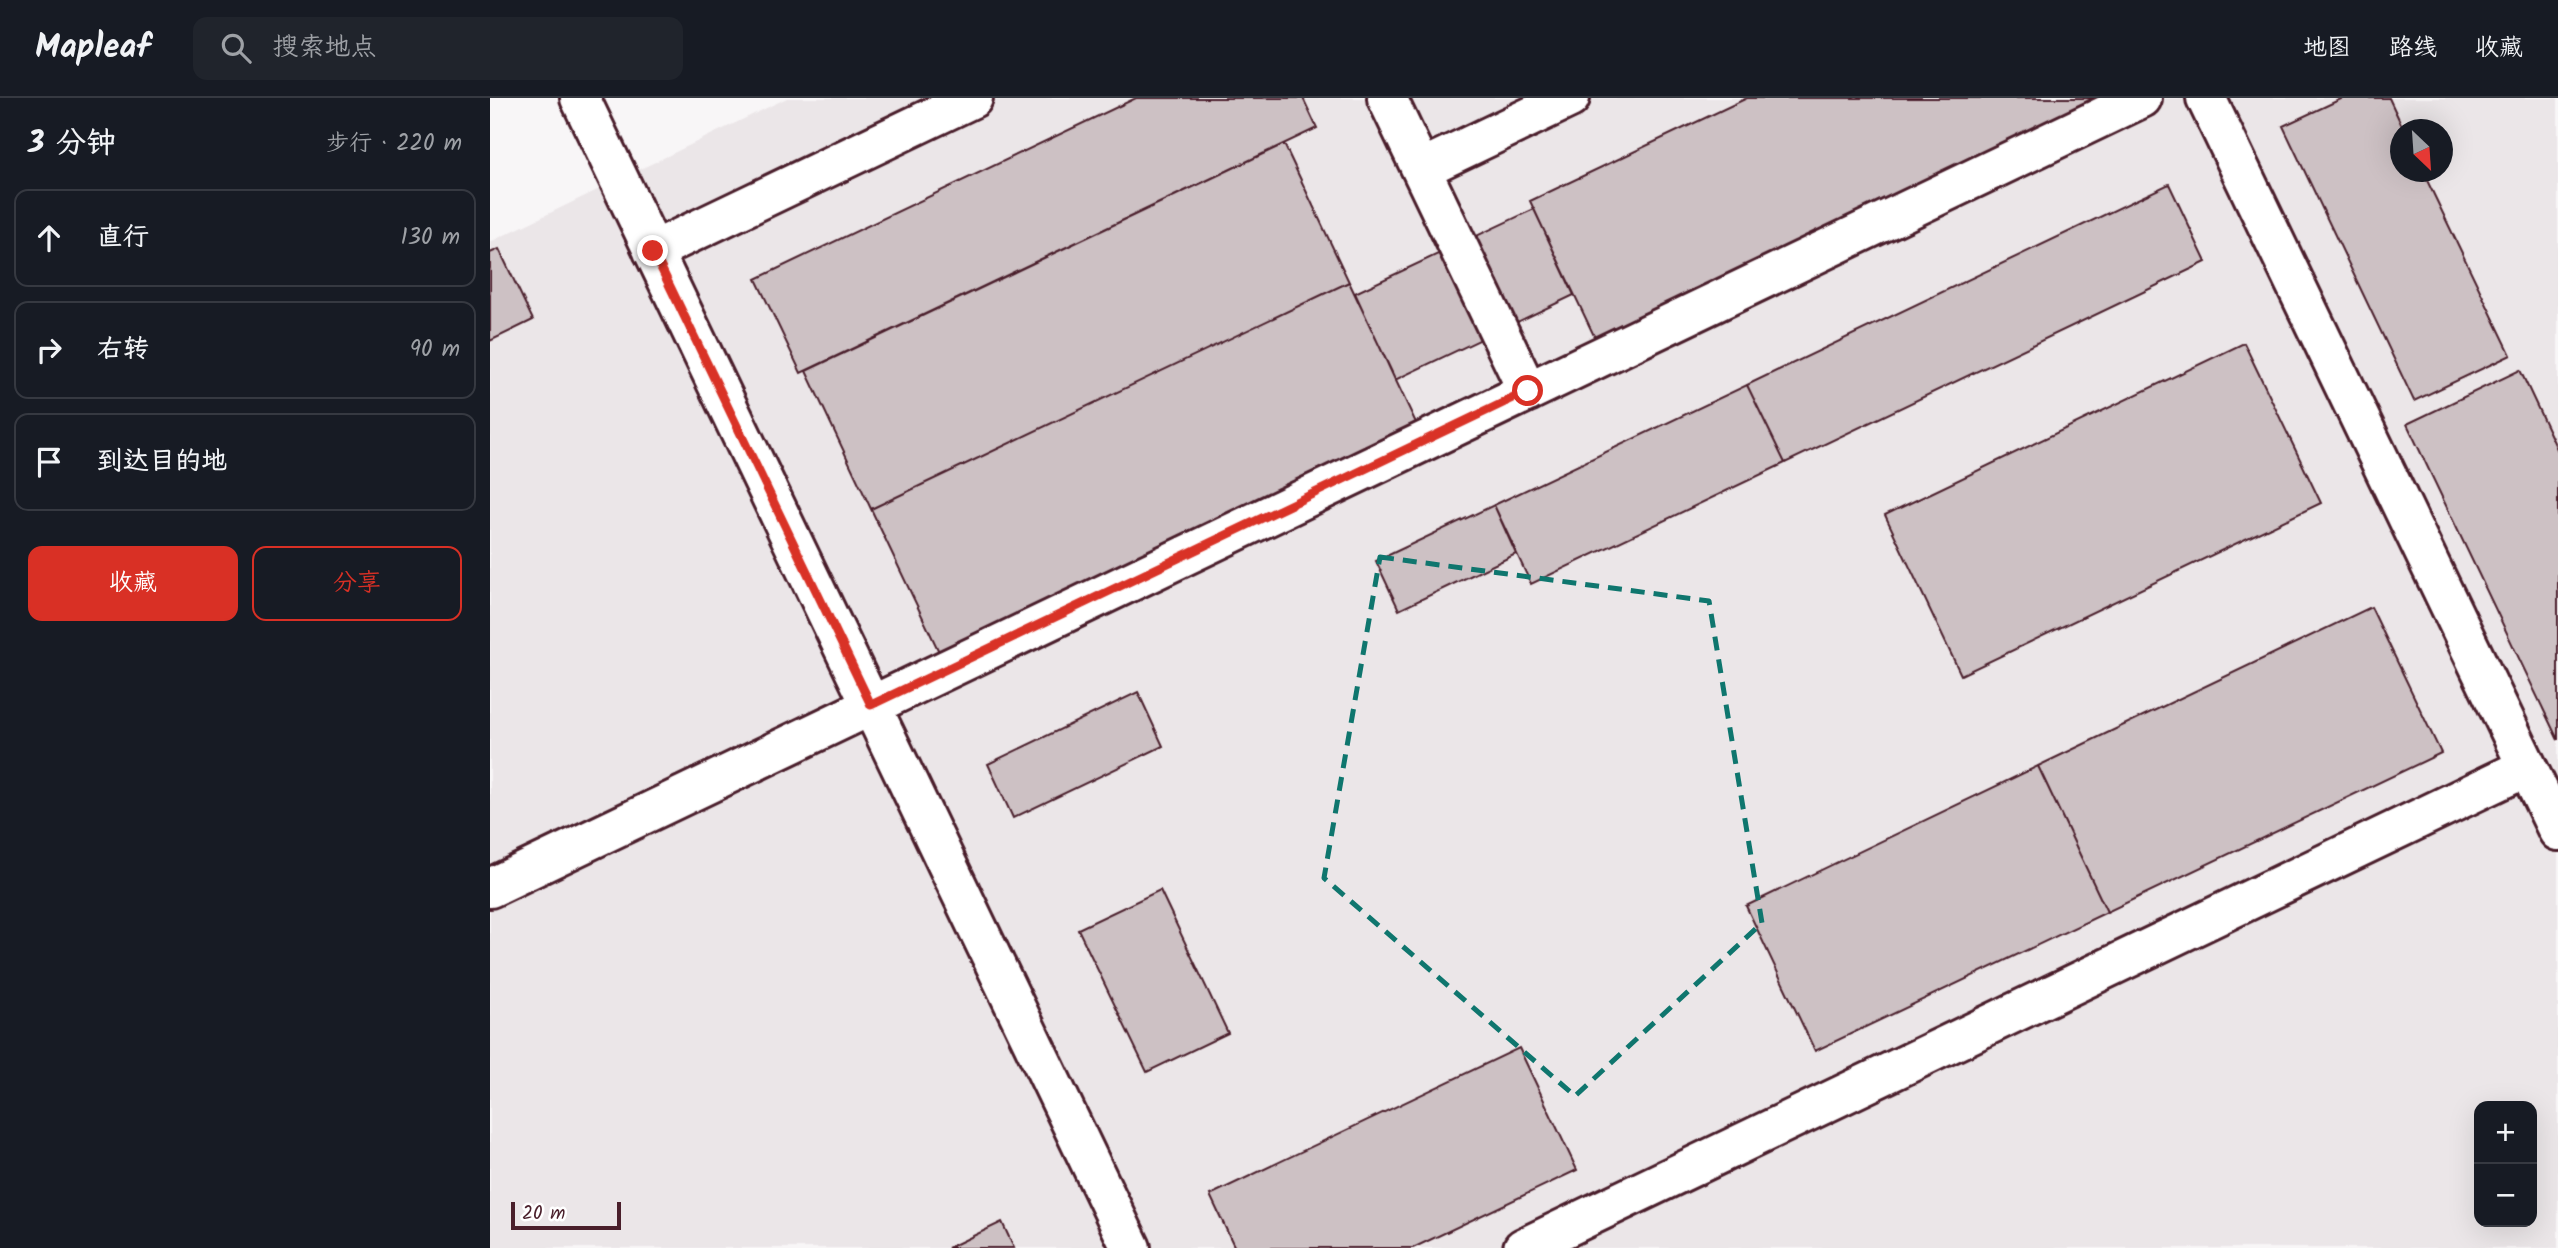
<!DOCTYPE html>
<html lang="zh">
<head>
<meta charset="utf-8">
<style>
  body { margin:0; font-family:Kalam,"LXGW WenKai TC",sans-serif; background:#20242c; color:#f1f3f6 }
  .controls { position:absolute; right:21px; bottom:21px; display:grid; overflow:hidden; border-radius:14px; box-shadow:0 7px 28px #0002 }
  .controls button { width:63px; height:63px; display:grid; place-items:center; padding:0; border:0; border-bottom:2px solid #363941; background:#171b24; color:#f1f3f6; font:35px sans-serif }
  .compass { position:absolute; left:1900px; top:21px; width:63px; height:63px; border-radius:50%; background:#171b24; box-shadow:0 7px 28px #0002; rotate:155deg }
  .scale { position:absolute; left:21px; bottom:18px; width:110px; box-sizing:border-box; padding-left:7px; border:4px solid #4a1f2b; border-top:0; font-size:19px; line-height:24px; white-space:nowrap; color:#4a1f2b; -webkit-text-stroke:5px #fff; paint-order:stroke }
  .stop { position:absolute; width:21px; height:21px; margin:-16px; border:5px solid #d93025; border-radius:50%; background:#fff }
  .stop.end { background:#d93025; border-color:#fff; box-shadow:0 2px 7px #0008 }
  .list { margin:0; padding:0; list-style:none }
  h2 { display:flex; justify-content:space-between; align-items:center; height:91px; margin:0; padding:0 28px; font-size:30px }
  h2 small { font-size:23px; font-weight:400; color:#9ea1a6 }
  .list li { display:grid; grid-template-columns:46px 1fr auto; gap:21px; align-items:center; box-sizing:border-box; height:98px; margin:0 14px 14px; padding:0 14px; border:2px solid #363941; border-radius:14px }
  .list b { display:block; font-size:26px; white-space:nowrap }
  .list em { font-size:23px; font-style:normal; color:#9ea1a6 }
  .actions { display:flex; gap:14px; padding:21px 28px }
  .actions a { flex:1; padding:16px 0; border:2px solid #d93025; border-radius:14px; text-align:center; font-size:24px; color:#d93025 }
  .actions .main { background:#d93025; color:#fff }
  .icon { flex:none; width:38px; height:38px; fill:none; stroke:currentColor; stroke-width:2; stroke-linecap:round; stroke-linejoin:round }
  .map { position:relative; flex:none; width:2068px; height:1150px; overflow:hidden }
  header { display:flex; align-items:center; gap:42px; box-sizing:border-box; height:98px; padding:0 35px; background:#171b24; border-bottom:2px solid #363941 }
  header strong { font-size:33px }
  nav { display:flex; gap:38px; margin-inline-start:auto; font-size:24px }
  .search { width:490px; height:63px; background:#20242c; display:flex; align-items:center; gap:18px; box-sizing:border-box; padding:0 24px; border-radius:14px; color:#9ea1a6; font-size:26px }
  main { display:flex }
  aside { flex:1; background:#171b24 }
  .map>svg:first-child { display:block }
  .built { fill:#ebe6e8; fill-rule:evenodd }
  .building { fill:#cdc1c4; stroke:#4a1f2b; stroke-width:2 }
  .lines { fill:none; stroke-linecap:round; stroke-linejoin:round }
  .minor-casing { stroke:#4a1f2b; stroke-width:44 }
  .minor { stroke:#fff; stroke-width:38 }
  .route { stroke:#d93025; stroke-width:9 }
  .marked { fill:none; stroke:#0f766e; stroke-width:5; stroke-dasharray:14 9; stroke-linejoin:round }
</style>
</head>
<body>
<header>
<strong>Mapleaf</strong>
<div class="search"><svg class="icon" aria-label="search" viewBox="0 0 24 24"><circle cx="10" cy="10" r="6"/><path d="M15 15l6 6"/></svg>搜索地点</div>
<nav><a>地图</a><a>路线</a><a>收藏</a></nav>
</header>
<main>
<aside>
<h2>3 分钟<small>步行 · 220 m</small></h2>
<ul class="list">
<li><svg class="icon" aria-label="ahead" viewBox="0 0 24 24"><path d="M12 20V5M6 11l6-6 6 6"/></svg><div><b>直行</b></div><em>130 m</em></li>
<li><svg class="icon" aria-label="right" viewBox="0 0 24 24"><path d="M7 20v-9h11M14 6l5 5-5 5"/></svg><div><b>右转</b></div><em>90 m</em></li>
<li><svg class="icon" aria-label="arrive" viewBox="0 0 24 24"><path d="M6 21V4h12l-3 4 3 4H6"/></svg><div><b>到达目的地</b></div></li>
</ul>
<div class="actions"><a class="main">收藏</a><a>分享</a></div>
</aside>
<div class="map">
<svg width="2068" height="1150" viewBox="0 0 2068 1150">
  <rect width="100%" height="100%" fill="#f8f6f7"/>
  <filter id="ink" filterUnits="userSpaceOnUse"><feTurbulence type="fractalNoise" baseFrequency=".0143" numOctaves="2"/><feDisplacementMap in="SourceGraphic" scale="14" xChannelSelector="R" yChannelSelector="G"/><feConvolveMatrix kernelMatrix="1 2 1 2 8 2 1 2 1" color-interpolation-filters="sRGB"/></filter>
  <g filter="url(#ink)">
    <path class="built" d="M297 0H2068V1150H0V144ZM1910 32H1952V74H1910ZM1989 1008H2042V1124H1989Z"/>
    <path class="building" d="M646 0H813L827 30 311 275 266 181Z
      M1257 0H1616L1106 242 1040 103Z
      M1853 0H1899L1914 32H1910V74H1933L2021 257 1924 303 1793 28Z
      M794 46 859 184 381 411 316 273Z
      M1679 86 1716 164 1295 365 1257 287Z
      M1044 111 1084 197 905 282 865 195Z
      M9 151 43 222 0 243V155Z
      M859 184 928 329 450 556 381 411Z
      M1754 245 1831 405 1471 577 1395 417Z
      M2030 272 2068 353V642L1917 326Z
      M1257 287 1295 365 1041 486 1004 407Z
      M1004 407 1026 456 909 512 886 463Z
      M1881 509 1951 655 1617 814 1548 668Z
      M648 594 673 648 523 720 498 666Z
      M1548 668 1617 814 1325 953 1256 808Z
      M670 792 738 935 657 974 588 831Z
      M1029 950 1087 1072 923 1150H745L720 1097Z
      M512 1124 524 1150H458Z"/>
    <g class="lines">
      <g class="minor-casing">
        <path id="minor" d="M90 0 641 1150
          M897 0 1038 294
          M1716 0 2068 733
          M931 71 1080 0
          M163 153 483 0
          M0 790 1652 0
          M1033 1150 2037 669"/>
      </g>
      <use href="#minor" class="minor"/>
    </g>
  </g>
  <g class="lines" filter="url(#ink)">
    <path class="route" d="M163 153 381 607 1038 293"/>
  </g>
  <path class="marked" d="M890 459 1219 503 1272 825 1085 998 834 780Z"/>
</svg>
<div class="controls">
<button>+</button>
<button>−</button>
</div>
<svg class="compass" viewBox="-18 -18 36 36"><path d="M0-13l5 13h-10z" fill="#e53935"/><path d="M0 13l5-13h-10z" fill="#9ea1a6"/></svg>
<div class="scale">20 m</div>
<div class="stop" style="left:1038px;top:293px"></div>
<div class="stop end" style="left:163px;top:153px"></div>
</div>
</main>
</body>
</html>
